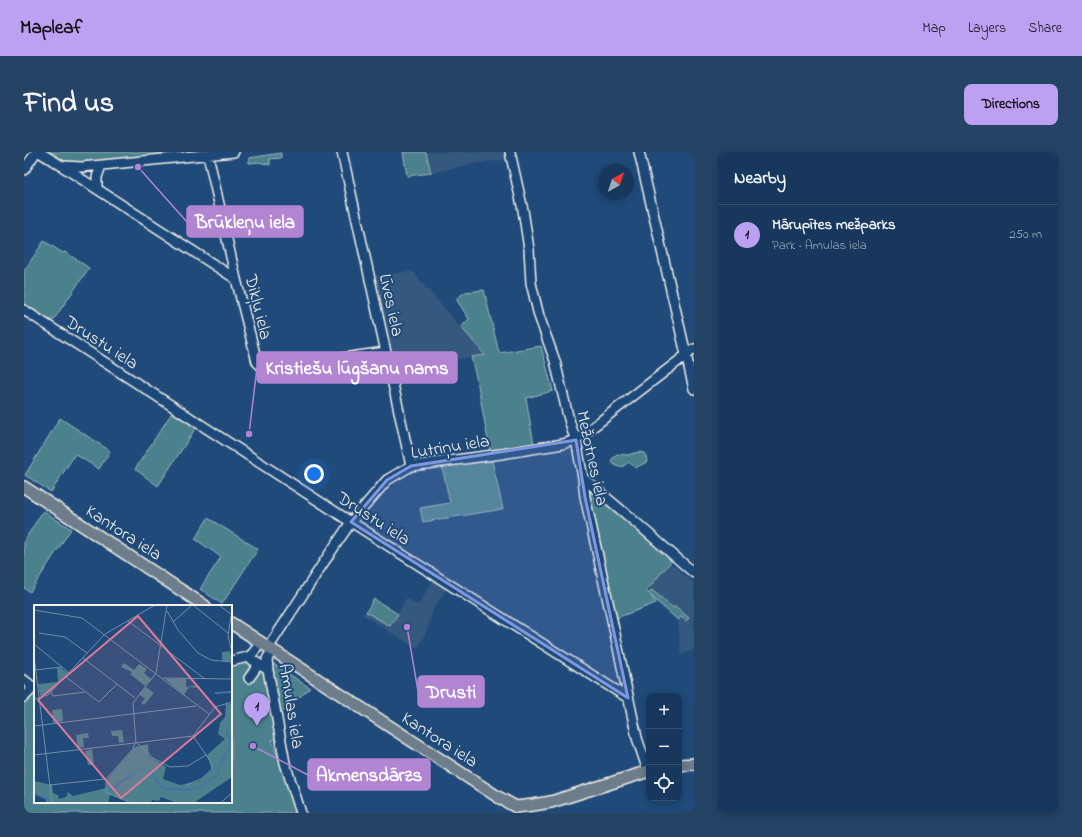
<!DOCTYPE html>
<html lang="en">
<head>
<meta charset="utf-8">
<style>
  body { margin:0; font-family:"Indie Flower",sans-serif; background:#244365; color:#f1f3f6 }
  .controls { position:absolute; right:12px; bottom:12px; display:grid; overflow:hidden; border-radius:8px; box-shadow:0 2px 10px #0003 }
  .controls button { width:36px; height:36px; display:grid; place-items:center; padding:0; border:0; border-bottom:1px solid #365272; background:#17385c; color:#f1f3f6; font:20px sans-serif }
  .compass { position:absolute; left:574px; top:12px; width:36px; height:36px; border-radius:50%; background:#17385c; box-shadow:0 2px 10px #0003; rotate:40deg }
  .you { position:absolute; left:290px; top:322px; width:14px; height:14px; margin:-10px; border:3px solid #fff; border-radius:50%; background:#1a73e8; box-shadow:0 0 0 6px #1a73e833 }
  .badge { display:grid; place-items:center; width:26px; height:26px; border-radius:50%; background:#bca0f2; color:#111; font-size:13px; font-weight:700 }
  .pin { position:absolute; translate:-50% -33px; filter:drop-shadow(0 1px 2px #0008) }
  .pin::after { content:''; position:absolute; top:21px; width:14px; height:12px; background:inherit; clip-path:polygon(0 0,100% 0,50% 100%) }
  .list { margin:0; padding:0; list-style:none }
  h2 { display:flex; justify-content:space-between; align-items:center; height:52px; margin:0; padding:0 16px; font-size:17px }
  h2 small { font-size:13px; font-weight:400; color:#9eacbb }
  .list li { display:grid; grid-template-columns:26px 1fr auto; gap:12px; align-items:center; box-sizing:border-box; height:60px; padding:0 16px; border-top:1px solid #365272 }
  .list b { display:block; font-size:15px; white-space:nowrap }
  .list p { margin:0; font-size:13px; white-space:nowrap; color:#9eacbb }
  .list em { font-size:13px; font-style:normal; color:#9eacbb }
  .icon { flex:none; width:22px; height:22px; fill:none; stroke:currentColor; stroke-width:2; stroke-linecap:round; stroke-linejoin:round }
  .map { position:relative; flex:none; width:670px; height:661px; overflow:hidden; border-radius:8px }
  header { display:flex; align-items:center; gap:24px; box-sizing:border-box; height:56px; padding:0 20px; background:#bca0f2; color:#111 }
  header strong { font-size:19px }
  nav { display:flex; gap:22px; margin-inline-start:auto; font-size:14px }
  .intro { display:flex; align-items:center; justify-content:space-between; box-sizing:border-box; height:96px; padding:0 24px }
  h1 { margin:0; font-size:28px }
  .button { padding:10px 18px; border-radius:8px; background:#bca0f2; color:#111; font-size:14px; font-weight:700 }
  main { display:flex; gap:24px; padding:0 24px }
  aside { flex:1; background:#17385c; border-radius:8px; box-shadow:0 2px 10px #0003 }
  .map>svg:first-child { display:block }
  .built { fill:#35587e }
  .green { fill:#4c808d; stroke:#a0b8ba }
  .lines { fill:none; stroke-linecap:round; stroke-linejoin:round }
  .minor-casing { stroke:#f4f1e8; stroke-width:12 }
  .major-casing { stroke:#f4f1e8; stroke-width:14 }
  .minor { stroke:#1f4a7a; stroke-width:9 }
  .major { stroke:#6d7d8c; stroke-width:11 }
  .marked { fill:#7e97df; fill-opacity:0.2; stroke:#7e97df; stroke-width:3; stroke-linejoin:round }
  .labels { text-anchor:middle; stroke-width:4; stroke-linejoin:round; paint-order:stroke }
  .street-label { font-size:18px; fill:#f4f1e8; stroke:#1f4a7a }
  .inset-river { fill:none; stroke:#4673a1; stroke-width:2 }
  .inset-road { fill:none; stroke:#748da6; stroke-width:1 }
  .view { fill:#d87a9a; fill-opacity:0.15; stroke:#d87a9a; stroke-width:2 }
  .inset-edge { fill:none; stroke:#f4f1e8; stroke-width:2 }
  .leader { fill:none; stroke:#b185d1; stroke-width:1.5 }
  .callout-dot { fill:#b185d1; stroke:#1f4a7a; stroke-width:1.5 }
  .callout { fill:#b185d1; stroke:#b185d1; stroke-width:1.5 }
  .callout-label { font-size:19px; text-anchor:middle; font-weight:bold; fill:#fff }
</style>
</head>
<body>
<header>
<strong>Mapleaf</strong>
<nav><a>Map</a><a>Layers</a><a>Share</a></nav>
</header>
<div class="intro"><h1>Find us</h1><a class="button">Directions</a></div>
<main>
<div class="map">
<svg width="670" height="661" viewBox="0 0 670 661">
  <rect width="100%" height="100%" fill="#1f4a7a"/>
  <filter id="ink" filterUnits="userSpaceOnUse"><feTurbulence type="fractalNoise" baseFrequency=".025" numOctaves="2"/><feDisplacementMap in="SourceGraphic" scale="8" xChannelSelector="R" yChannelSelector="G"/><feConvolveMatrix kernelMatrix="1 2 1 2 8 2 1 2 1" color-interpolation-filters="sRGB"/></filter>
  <g filter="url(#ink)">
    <path class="built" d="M402 0H484L485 7 449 12 407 21Z
      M388 119 461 203 447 205 368 218 349 124Z
      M646 410 670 431V497L657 504 654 469 632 451 622 439Z
      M411 425 424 434 409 458 402 481 393 497 339 463 350 447 374 462 382 446 394 453Z"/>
    <path class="green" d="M23 0H165L66 12 41 9Z
      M379 0H402L407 21 383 24Z
      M257 1V6L246 7V13L235 10 225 11V6Z
      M20 89 39 101 41 100 65 116 28 170 0 151V119Z
      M460 138 475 201 517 194 529 239 502 246 510 293 466 300 454 233 447 205 461 203 437 175 445 167 432 147 441 140Z
      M149 259 173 274 134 334 111 317Z
      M36 266 86 299 75 317 51 302 27 340 1 323Z
      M614 300 620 301 622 304 623 310 611 316 605 310 598 315H594L587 310 588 307 593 302 604 303Z
      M468 309 479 357 399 370 396 356 426 351 418 314Z
      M568 338 649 407 622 439 625 442 628 438 649 456 651 454 665 466 662 469 657 465 654 468 626 443 632 451 590 467 564 342 565 339Z
      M19 359 47 377 6 440 0 436V389Z
      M184 366 234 397 198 452 176 437 197 405 171 387Z
      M350 447 374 462 366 474 342 460Z
      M228 508 247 510 286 536 257 561 260 586 248 588 273 661H0V550L6 545 11 542V650H207V512Z"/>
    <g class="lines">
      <g class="minor-casing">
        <path id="minor" d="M15 0 38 14 58 15 210 0
          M318 0 387 314
          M486 0 499 58 505 97 507 131 515 164 531 209 543 260 548 278 552 288 559 326 561 345 590 477 613 586 624 619
          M615 0 670 237
          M184 3 212 127 233 210 236 213 242 214 297 209 362 200
          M77 14 73 25V37L212 127
          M39 15 73 37
          M0 18 12 0
          M0 158 327 370 604 546
          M559 326 609 368 670 421
          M244 496 298 413 327 370 363 328 387 314 477 302 539 292 552 288 670 197
          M248 499 243 507 244 518 261 611 277 661
          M224 505 244 518
          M207 509 224 505 228 502 237 491
          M225 526 235 512
          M0 528 4 531 9 536H11
          M0 545 9 536"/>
      </g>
      <g class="major-casing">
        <path id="major" d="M0 335 181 454
          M207 471 474 645 492 655 509 653 527 650 625 619
          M655 613 670 612"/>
      </g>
      <use href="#minor" class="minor"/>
      <use href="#major" class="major"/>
    </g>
  </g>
  <path class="marked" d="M552 288 561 345 604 546 327 370 363 328 387 314Z"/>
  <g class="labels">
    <g class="street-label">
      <text transform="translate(368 153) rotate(78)" y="6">Līves iela</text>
      <text transform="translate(235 155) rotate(76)" y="6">Dikļu iela</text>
      <text transform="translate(78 190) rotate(33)" y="6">Drustu iela</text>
      <text transform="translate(426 294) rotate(-9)" y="6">Lutriņu iela</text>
      <text transform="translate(569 306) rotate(78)" y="6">Mežotnes iela</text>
      <text transform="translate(350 366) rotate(33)" y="6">Drustu iela</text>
      <text transform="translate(100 380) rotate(33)" y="6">Kantora iela</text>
      <text transform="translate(268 554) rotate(81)" y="6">Amulas iela</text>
      <text transform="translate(416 587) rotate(33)" y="6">Kantora iela</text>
    </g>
  </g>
  <g transform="translate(10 453)">
    <rect width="198" height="198" fill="#1f4a7a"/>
    <path d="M196 46 198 56H188V47ZM90 58 100 65 105 59 113 64 110 68 117 74 111 81 96 69 98 67 87 62ZM23 63H27L34 68 15 88 6 91 4 79 24 77ZM131 74H152V82L164 80 166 83 155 82 150 90ZM112 82 120 88 110 100 107 98 111 94 105 89ZM192 98 198 99V172L161 197 143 198 127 192 125 196 118 195 117 198H97L76 190 74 198H12V194L0 189V176L18 180 19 188 24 190 25 194 32 192 34 187 39 191 72 183 74 173 101 142 114 139 115 151 132 162 129 174 146 180 165 176 178 165 173 150 191 134 184 129 186 118 191 112ZM28 104 29 116 19 118 18 105ZM88 125 90 137 85 138 84 131H78L77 126ZM54 128 55 133H49L50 142 44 143 42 130ZM58 144 60 160H54L51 146Z" fill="#4c808d"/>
    <path d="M198 111 193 127 198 134V140L189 157 186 160V165L184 171 168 182 158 186 131 185 126 182 115 166 105 164 100 165 81 183 73 187 98 166 104 163 115 165 131 183H163L184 169 185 159 197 139 192 128Z" fill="#4673a1"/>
    <path class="inset-river" d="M181 88 198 87M81 182 99 169H104M0 188 17 196"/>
    <path class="inset-road" d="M159 0 194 28M185 0 198 10M0 5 48 13 175 109M133 6 144 25 164 48 177 55 198 57M197 11 194 31 198 48M94 16 171 74M139 17 158 0M5 28 31 32 53 48M0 39 28 62M0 51 18 198M49 53 101 93M0 65 28 62 35 68M32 72 65 97 83 79M129 73 198 74M17 87 19 91 51 87M0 94 14 90 71 29 121 0M0 121 162 101M102 138 99 98 122 68 133 0M103 138 119 153 136 162 154 161 172 150M0 150 159 131 181 102 198 97M72 174V187L97 198M15 180 72 174 99 144 101 138M152 180 167 174 178 164 177 157 159 131M186 198 198 188"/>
    <path class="view" d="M104 11 187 109 87 193 4 95Z"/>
    <rect width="198" height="198" class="inset-edge"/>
  </g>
  <path class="leader" d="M114 15L163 70M225 282L233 215M383 475L394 539M229 594L284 623"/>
  <g class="callout-dot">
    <circle cx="114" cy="15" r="4"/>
    <circle cx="225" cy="282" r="4"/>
    <circle cx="383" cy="475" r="4"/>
    <circle cx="229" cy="594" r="4"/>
  </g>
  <g class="callout">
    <rect x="163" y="54" width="116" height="31" rx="4"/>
    <rect x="233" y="200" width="200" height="31" rx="4"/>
    <rect x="394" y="524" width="66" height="31" rx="4"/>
    <rect x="284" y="607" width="122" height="31" rx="4"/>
  </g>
  <g class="callout-label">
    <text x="221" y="76">Brūkleņu iela</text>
    <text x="333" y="222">Kristiešu lūgšanu nams</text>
    <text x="427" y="546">Drusti</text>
    <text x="345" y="629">Akmensdārzs</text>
  </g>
</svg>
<div class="controls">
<button>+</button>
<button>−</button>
<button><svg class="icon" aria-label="locate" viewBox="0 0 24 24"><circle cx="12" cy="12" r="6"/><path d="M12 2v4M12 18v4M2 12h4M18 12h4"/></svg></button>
</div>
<svg class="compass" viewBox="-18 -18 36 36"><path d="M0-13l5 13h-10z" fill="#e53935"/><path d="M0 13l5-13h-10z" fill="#9eacbb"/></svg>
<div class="you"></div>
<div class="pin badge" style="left:233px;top:574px">1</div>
</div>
<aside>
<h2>Nearby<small></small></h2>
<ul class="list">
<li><span class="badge">1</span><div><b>Mārupītes mežparks</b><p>Park · Amulas iela</p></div><em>250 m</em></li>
</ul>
</aside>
</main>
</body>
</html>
